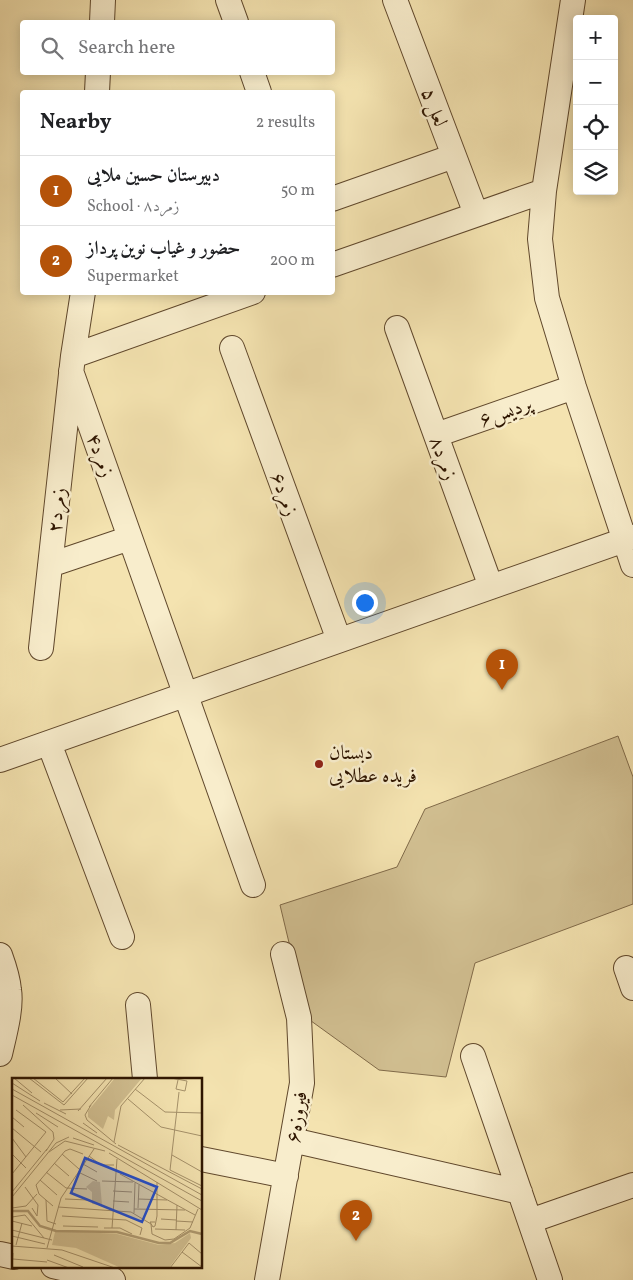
<!DOCTYPE html>
<html lang="en">
<head>
<meta charset="utf-8">
<style>
  body { margin:0; font-family:Vollkorn,Amiri,serif; background:#f6f6f6; color:#202124 }
  .controls { position:absolute; right:15px; top:15px; display:grid; overflow:hidden; border-radius:5px; box-shadow:0 2px 12px #0003 }
  .controls button { width:45px; height:45px; display:grid; place-items:center; padding:0; border:0; border-bottom:1px solid #e0e0e0; background:#fff; color:#202124; font:25px sans-serif }
  .you { position:absolute; left:364px; top:602px; width:18px; height:18px; margin:-12px; border:4px solid #fff; border-radius:50%; background:#1a73e8; box-shadow:0 0 0 8px #1a73e833 }
  .badge { display:grid; place-items:center; width:32px; height:32px; border-radius:50%; background:#b45309; color:#fff; font-size:16px; font-weight:700 }
  .pin { position:absolute; translate:-50% -41px; filter:drop-shadow(0 1px 2px #0008) }
  .pin::after { content:''; position:absolute; top:26px; width:18px; height:15px; background:inherit; clip-path:polygon(0 0,100% 0,50% 100%) }
  .list { margin:0; padding:0; list-style:none }
  h2 { display:flex; justify-content:space-between; align-items:center; height:65px; margin:0; padding:0 20px; font-size:21px }
  h2 small { font-size:16px; font-weight:400; color:#757577 }
  .list li { display:grid; grid-template-columns:32px 1fr auto; gap:15px; align-items:center; box-sizing:border-box; height:70px; padding:0 20px; border-top:1px solid #e0e0e0 }
  .list b { display:block; font-size:19px; white-space:nowrap }
  .list p { margin:0; font-size:16px; white-space:nowrap; color:#757577 }
  .list em { font-size:16px; font-style:normal; color:#757577 }
  .icon { flex:none; width:28px; height:28px; fill:none; stroke:currentColor; stroke-width:2; stroke-linecap:round; stroke-linejoin:round }
  .map { position:relative; flex:none; width:633px; height:1280px; overflow:hidden }
  .search { position:absolute; background:#fff; box-shadow:0 2px 12px #0003; left:20px; top:20px; width:315px; height:55px; display:flex; align-items:center; gap:12px; box-sizing:border-box; padding:0 18px; border-radius:5px; color:#757577; font-size:19px }
  .panel { position:absolute; background:#fff; box-shadow:0 2px 12px #0003; left:20px; top:90px; width:315px; height:205px; border-radius:5px }
  .map>svg:first-child { display:block }
  .green { fill:#d2c092; stroke:#806a49 }
  .lines { fill:none; stroke-linecap:round; stroke-linejoin:round }
  .minor-casing { stroke:#60482c; stroke-width:26 }
  .minor { stroke:#f8edcc; stroke-width:24 }
  .poi-dot { fill:#8f2418; stroke:#f8edcc; stroke-width:2 }
  .labels { text-anchor:middle; stroke-width:5; stroke-linejoin:round; paint-order:stroke }
  .street-label { font-size:20px; fill:#2e1500; stroke:#f8edcc }
  .poi-label { font-size:20px; fill:#2e1500; stroke:#f8edcc; text-anchor:start }
  .inset-river { fill:none; stroke:#b19d74; stroke-width:2.5 }
  .inset-road { fill:none; stroke:#a5916a; stroke-width:1 }
  .view { fill:#1d4ed8; fill-opacity:0.15; stroke:#1d4ed8; stroke-width:2.5 }
  .inset-edge { fill:none; stroke:#2e1500; stroke-width:2.5 }
</style>
</head>
<body>
<div class="map">
<svg width="633" height="1280" viewBox="0 0 633 1280">
  <rect width="100%" height="100%" fill="#f4e3b0"/>
  <filter id="stains"><feTurbulence type="fractalNoise" baseFrequency=".004" numOctaves="4"/><feColorMatrix values="0 0 0 0 .2 0 0 0 0 .09 0 0 0 0 .02 0 0 0 .5 -.17"/></filter>
  <radialGradient id="worn" r=".72"><stop offset=".6" stop-color="#630" stop-opacity="0"/><stop offset="1" stop-color="#630" stop-opacity=".3"/></radialGradient>
  <path class="green" d="M618 736 633 777V904L475 963 446 1077 379 1070 307 1018 280 905 397 867 425 809Z"/>
  <g class="lines">
    <g class="minor-casing">
      <path id="minor" d="M228 0 236 22
        M395 0 476 214
        M573 0 544 191 540 239 547 298 574 387 633 565
        M102 22 103 0
        M252 72 259 92
        M97 92 98 72
        M332 199 454 156
        M332 265 544 191
        M397 328 491 587
        M232 348 339 640
        M73 356 253 292
        M71 371 253 885
        M436 435 574 387
        M50 565 130 538
        M41 648 73 356 83 292
        M49 743 122 937
        M0 760 633 537
        M0 955C4 966 8 978 9 990 12 1008 4 1036 0 1054
        M626 968 633 988
        M138 1005 145 1079
        M473 1056 550 1280
        M292 1140 520 1192
        M201 1159 286 1176
        M530 1221 633 1185
        M0 1254 14 1257
        M53 1266 113 1280
        M267 1280 302 1083 299 1018 283 954"/>
    </g>
    <use href="#minor" class="minor"/>
  </g>
  <circle class="poi-dot" cx="319" cy="764" r="5"/>
  <g class="labels">
    <g class="street-label">
      <text transform="translate(435 107) rotate(69)" y="7">لعل ۵</text>
      <text transform="translate(505 411) rotate(-19)" y="7">پردیس۶</text>
      <text transform="translate(101 455) rotate(70)" y="7">زمرد۴</text>
      <text transform="translate(444 458) rotate(70)" y="7">زمرد۸</text>
      <text transform="translate(285 494) rotate(70)" y="7">زمرد۶</text>
      <text transform="translate(56 510) rotate(-84)" y="7">زمرد۲</text>
      <text transform="translate(296 1117) rotate(-81)" y="7">فیروزه۶</text>
    </g>
    <g class="poi-label">
      <text x="329" y="759">دبستان<tspan x="329" dy="23">فریده عطلایی</tspan></text>
    </g>
  </g>
  <g transform="translate(12 1078)">
    <rect width="190" height="190" fill="#f4e3b0"/>
    <path d="M103 0H130L103 32 102 42 96 38 91 51 76 39V33ZM81 103 88 104 90 127 80 126V114L74 109ZM53 153 105 156 147 167 163 165 178 155 179 160 157 190H109L64 170 40 167 43 154Z" fill="#d2c092"/>
    <path class="inset-river" d="M0 133H16L28 148 44 153 105 154 147 165H158L178 153 190 156"/>
    <path class="inset-road" d="M2 0 20 15M17 0 52 27 76 0M21 0 51 24 73 0M43 0 60 16M159 0 175 3 173 13 164 11 166 2M0 5 28 23M0 11 190 117M123 11 153 34 190 35M0 17 190 123M116 21 149 49 190 58M32 25 54 36M11 27 41 54 42 61 34 73M79 27 73 37 75 42 104 66M77 29 101 0M48 32 69 31M66 33 95 0M24 35 46 49M0 39 12 49M71 45 85 55M0 50 29 74M0 60 14 79M61 60 82 67M102 64 109 28 133 0M106 67 190 111M37 74 53 63 93 73M97 75 190 132M50 76 67 91M1 77 14 90M160 77 190 94M77 78 89 87H102M42 85 57 98M71 86 85 94M158 92 167 14M158 92 190 108M34 94 54 110 75 111M66 94 85 103M0 96 34 54 4 32M108 96 183 137M28 102 45 117M90 103 121 104M13 109 26 127 25 138 20 130M101 113 120 114M0 114 35 71M0 119 44 65 57 59M53 121 76 122M126 121 155 122M34 122 35 143 44 146M101 123 117 124M41 128 27 116 24 107 53 73 58 71 71 76M46 129 119 134 139 146 140 156 153 162 162 161 178 150 186 131M0 130 14 128 25 116M126 130 127 107M122 131 173 132M122 135 123 105M50 138 114 142 130 150 128 157M0 139 13 137 32 160M149 141 164 142M0 143 20 148M164 143 181 144M143 144H138L141 149 143 148 145 138V104M51 148 86 149M92 150H108L120 156M100 150 105 81M143 151 173 152M0 152 40 162M164 152 165 127M0 158 33 166M4 167 10 145M0 168 50 172 103 190M35 170 49 120 82 71M170 174 190 189M42 177 71 189M1 181 35 184M35 182 57 190M0 190 1 175M158 190 177 165 190 176"/>
    <path class="view" d="M73 80 145 109 130 144 59 115Z"/>
    <rect width="190" height="190" class="inset-edge"/>
  </g>
  <rect width="100%" height="100%" filter="url(#stains)"/>
  <rect width="100%" height="100%" fill="url(#worn)"/>
</svg>
<div class="controls">
<button>+</button>
<button>−</button>
<button><svg class="icon" aria-label="locate" viewBox="0 0 24 24"><circle cx="12" cy="12" r="6"/><path d="M12 2v4M12 18v4M2 12h4M18 12h4"/></svg></button>
<button><svg class="icon" aria-label="layers" viewBox="0 0 24 24"><path d="M12 4l9 5-9 5-9-5zM3 14l9 5 9-5"/></svg></button>
</div>
<div class="you"></div>
<div class="pin badge" style="left:502px;top:690px">1</div>
<div class="pin badge" style="left:356px;top:1241px">2</div>
<div class="search"><svg class="icon" aria-label="search" viewBox="0 0 24 24"><circle cx="10" cy="10" r="6"/><path d="M15 15l6 6"/></svg>Search here</div>
<section class="panel">
<h2>Nearby<small>2 results</small></h2>
<ul class="list">
<li><span class="badge">1</span><div><b>دبیرستان حسین ملایی</b><p>School · زمرد۸</p></div><em>50 m</em></li>
<li><span class="badge">2</span><div><b>حضور و غیاب نوین پرداز</b><p>Supermarket</p></div><em>200 m</em></li>
</ul>
</section>
</div>
</body>
</html>
